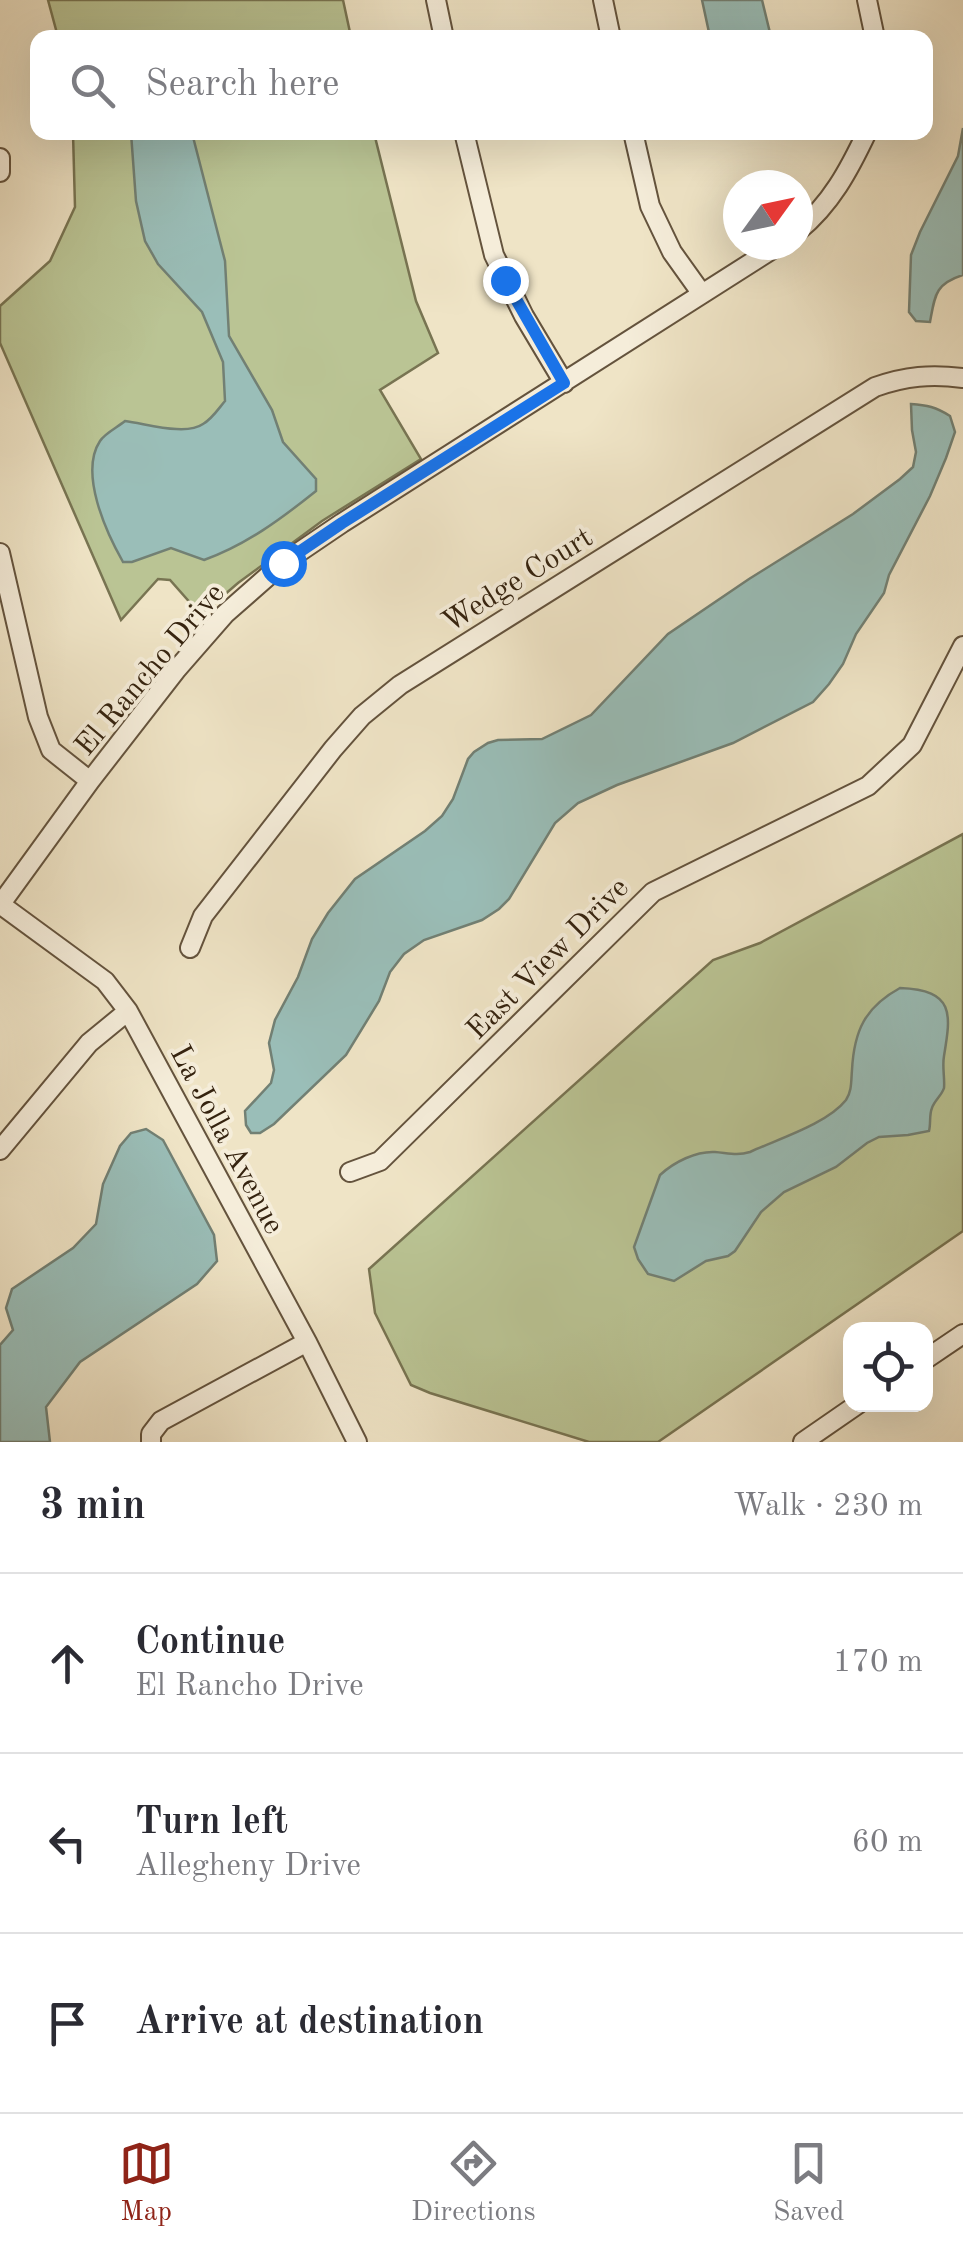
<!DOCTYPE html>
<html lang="en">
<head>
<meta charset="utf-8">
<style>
  body { margin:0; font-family:"Old Standard TT",serif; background:#f2f2f3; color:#2b2b33 }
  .controls { position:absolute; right:30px; bottom:30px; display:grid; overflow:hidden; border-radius:20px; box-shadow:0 10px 40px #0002 }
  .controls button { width:90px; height:90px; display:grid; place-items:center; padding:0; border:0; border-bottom:2px solid #e1e1e2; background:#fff; color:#2b2b33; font:50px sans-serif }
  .compass { position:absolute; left:723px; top:170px; width:90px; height:90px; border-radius:50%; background:#fff; box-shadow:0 10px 40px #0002; rotate:57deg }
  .stop { position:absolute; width:30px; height:30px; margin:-22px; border:8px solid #1a73e8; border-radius:50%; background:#fff }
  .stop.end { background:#1a73e8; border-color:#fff; box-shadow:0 2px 10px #0008 }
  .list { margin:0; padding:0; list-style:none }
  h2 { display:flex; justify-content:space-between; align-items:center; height:130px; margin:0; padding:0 40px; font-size:42px }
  h2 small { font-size:32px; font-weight:400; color:#7c7c81 }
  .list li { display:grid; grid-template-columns:65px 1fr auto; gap:30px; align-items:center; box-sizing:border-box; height:180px; padding:0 40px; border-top:2px solid #e1e1e2 }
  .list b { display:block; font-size:38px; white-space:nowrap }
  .list p { margin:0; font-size:32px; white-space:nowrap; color:#7c7c81 }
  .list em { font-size:32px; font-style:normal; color:#7c7c81 }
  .icon { flex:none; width:55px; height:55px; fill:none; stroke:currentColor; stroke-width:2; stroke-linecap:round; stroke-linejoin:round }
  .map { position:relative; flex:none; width:963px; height:1442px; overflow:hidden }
  .search { position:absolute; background:#fff; box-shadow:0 10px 40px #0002; left:30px; right:30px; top:30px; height:110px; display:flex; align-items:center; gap:25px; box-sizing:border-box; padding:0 35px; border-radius:20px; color:#7c7c81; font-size:38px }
  .sheet { height:670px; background:#fff }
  nav { display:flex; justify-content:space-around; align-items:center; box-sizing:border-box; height:140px; border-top:2px solid #e1e1e2; background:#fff; font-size:28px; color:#7c7c81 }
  nav a { display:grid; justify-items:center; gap:5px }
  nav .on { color:#8f2418 }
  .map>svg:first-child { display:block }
  .green { fill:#bac494; stroke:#787452; stroke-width:2.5 }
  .water { fill:#9abeb8; stroke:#728074; stroke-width:2.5 }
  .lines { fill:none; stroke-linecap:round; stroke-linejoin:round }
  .minor-casing { stroke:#64533d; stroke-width:22 }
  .minor { stroke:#f5edda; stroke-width:18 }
  .route { stroke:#1a73e8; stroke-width:12 }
  .labels { text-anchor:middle; stroke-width:8; stroke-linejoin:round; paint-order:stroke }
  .street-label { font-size:30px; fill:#35230f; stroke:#f5edda }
</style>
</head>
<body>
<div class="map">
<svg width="963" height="1442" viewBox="0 0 963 1442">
  <rect width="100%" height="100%" fill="#efe4c6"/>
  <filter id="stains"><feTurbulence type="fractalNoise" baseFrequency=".002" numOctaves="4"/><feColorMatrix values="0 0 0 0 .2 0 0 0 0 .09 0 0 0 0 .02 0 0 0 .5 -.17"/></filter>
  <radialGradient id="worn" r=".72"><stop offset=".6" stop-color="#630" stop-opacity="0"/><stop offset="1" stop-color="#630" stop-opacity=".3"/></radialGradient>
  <path class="green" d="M48 0H343L351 37H58Z
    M73 133H374L416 301 438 353 380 390 421 459 322 521 238 583 201 615 170 580 158 579 121 620 0 343V306L50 261 75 207Z
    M963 834V1231L658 1442H589L430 1393 411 1385 375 1313 369 1269 713 960 760 943Z"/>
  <path class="water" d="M702 0H762L771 37H710Z
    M963 128V275C935 284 935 295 930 322L916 321 909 312 911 255 920 232 958 156Z
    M131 133H192L225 261 229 336 272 410 283 442 316 479V491C281 519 246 545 204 560L171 548 132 562H123C106 532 79 473 100 441 105 433 118 427 125 421 148 424 186 436 203 424 212 419 219 408 225 401L223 362 202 312 158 264 145 241 136 201Z
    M911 404C927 405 936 407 950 416L955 432 946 458 930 496 889 575 884 593 856 634 843 664 829 684 813 702 733 743 617 785 578 803 555 823 509 899 499 909 482 920 424 940 404 954 390 972 379 1001 346 1055 274 1124 260 1133H251L246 1125 245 1111 271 1083 274 1070 269 1043 275 1020 298 977 312 939 328 913 355 879 425 831 442 816 453 799 468 759 474 752 488 743 498 740 542 739 591 715 668 634 749 579 853 514 900 479 913 467 916 452 912 430Z
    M900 988C955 990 951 1014 944 1056 942 1067 945 1078 944 1088 942 1095 934 1101 932 1108 929 1115 931 1123 929 1131L908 1135 879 1137 867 1143 836 1167 784 1192 761 1212 735 1251 728 1256 706 1261 674 1281 648 1274 638 1259 634 1247 660 1175C674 1162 696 1151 715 1152 728 1153 737 1156 750 1152 778 1139 827 1124 846 1100 852 1091 851 1081 852 1070 854 1031 865 1007 900 988Z
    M146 1129 163 1140 214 1235 217 1261 197 1284 80 1362 46 1407 50 1442H0V1345L13 1330 6 1308 12 1289 73 1248 96 1224 103 1184 120 1146 131 1133Z"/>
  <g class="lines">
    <g class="minor-casing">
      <path id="minor" d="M436 0 444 38
        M603 0 611 38
        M867 0 875 38
        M464 132 494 255 524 316 564 383
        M633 132 650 206 672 252 702 294
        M0 158V172
        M798 231C831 204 849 170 867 132
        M0 553 38 717 51 750 90 781
        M0 904 105 981 128 1011 307 1342 357 1442
        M0 905 90 781 177 669 225 614 283 563 342 523 779 245
        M190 948 203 916 333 749 362 716 400 685 875 387C906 376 931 374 963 378
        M0 1150 89 1043 128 1011
        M350 1172 380 1161 653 892 868 786 912 745 963 646
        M926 1359 963 1334
        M151 1442V1434L161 1421 307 1342
        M803 1442 858 1404"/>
    </g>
    <use href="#minor" class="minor"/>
  </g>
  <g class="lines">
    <path class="route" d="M283 563 342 523 564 383 505 280"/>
  </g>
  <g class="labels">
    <g class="street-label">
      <text transform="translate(517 579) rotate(-32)" y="10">Wedge Court</text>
      <text transform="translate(149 669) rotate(-50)" y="10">El Rancho Drive</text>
      <text transform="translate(547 958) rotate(-45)" y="10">East View Drive</text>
      <text transform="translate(228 1139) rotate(62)" y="10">La Jolla Avenue</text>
    </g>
  </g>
  <rect width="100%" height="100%" filter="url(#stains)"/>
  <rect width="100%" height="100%" fill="url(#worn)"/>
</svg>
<div class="controls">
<button><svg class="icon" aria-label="locate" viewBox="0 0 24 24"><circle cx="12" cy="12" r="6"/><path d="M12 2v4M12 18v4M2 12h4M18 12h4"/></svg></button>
</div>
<svg class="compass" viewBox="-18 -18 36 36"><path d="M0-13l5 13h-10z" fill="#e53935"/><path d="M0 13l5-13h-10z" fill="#7c7c81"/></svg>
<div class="stop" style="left:283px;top:563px"></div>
<div class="stop end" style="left:505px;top:280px"></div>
<div class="search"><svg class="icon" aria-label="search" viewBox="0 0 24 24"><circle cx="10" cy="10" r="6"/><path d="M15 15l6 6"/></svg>Search here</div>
</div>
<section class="sheet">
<h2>3 min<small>Walk · 230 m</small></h2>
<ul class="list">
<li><svg class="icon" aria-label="ahead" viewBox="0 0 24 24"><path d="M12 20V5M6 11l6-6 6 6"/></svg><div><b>Continue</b><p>El Rancho Drive</p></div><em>170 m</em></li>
<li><svg class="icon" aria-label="left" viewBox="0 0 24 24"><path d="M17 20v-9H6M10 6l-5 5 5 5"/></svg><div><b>Turn left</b><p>Allegheny Drive</p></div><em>60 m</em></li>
<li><svg class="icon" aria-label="arrive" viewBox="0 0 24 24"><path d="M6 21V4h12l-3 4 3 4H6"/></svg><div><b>Arrive at destination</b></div></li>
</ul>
</section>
<nav>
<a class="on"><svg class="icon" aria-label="map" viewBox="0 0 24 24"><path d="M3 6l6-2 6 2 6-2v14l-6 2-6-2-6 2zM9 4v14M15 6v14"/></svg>Map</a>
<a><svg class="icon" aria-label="directions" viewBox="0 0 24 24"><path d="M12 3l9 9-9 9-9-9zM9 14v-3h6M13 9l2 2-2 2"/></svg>Directions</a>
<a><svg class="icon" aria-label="saved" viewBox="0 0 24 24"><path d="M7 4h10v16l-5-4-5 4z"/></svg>Saved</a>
</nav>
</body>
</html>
